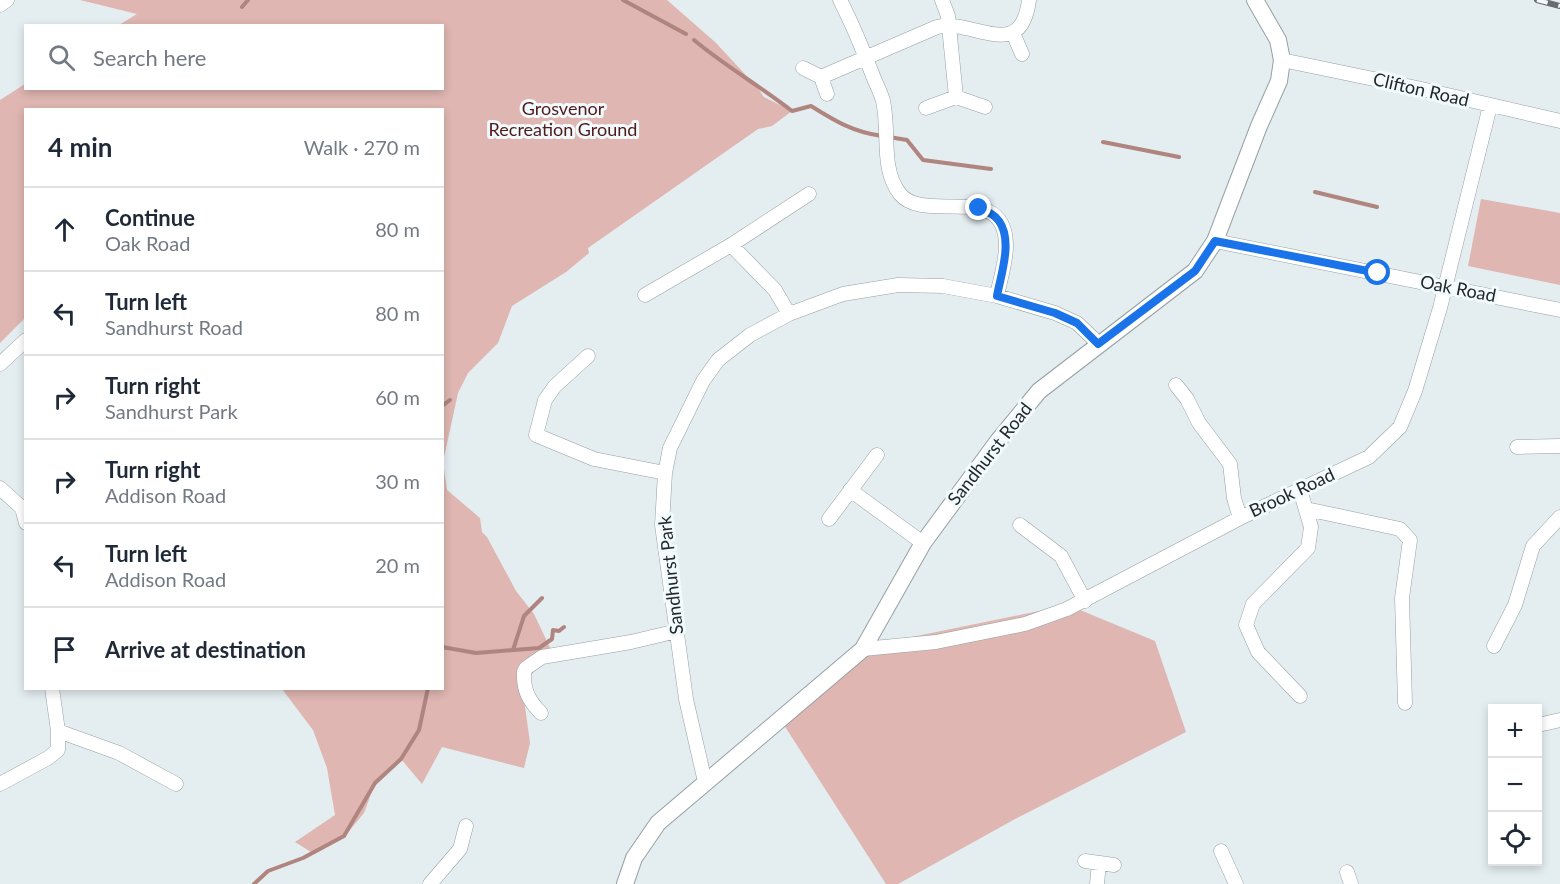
<!DOCTYPE html>
<html lang="en">
<head>
<meta charset="utf-8">
<style>
  body { margin:0; font-family:Lato,sans-serif; background:#f6f6f7; color:#1f2937 }
  .controls { position:absolute; right:18px; bottom:18px; display:grid; overflow:hidden; border-radius:0px; box-shadow:0 3px 9px #0003 }
  .controls button { width:54px; height:54px; display:grid; place-items:center; padding:0; border:0; border-bottom:2px solid #e0e1e3; background:#fff; color:#1f2937; font:30px sans-serif }
  .stop { position:absolute; width:18px; height:18px; margin:-14px; border:4px solid #1a73e8; border-radius:50%; background:#fff }
  .stop.end { background:#1a73e8; border-color:#fff; box-shadow:0 2px 6px #0008 }
  .list { margin:0; padding:0; list-style:none }
  h2 { display:flex; justify-content:space-between; align-items:center; height:78px; margin:0; padding:0 24px; font-size:26px }
  h2 small { font-size:20px; font-weight:400; color:#747a83 }
  .list li { display:grid; grid-template-columns:39px 1fr auto; gap:18px; align-items:center; box-sizing:border-box; height:84px; padding:0 24px; border-top:2px solid #e0e1e3 }
  .list b { display:block; font-size:22px; white-space:nowrap }
  .list p { margin:0; font-size:20px; white-space:nowrap; color:#747a83 }
  .list em { font-size:20px; font-style:normal; color:#747a83 }
  .icon { flex:none; width:33px; height:33px; fill:none; stroke:currentColor; stroke-width:2; stroke-linecap:round; stroke-linejoin:round }
  .map { position:relative; flex:none; width:1560px; height:884px; overflow:hidden }
  .search { position:absolute; background:#fff; box-shadow:0 3px 9px #0003; left:24px; top:24px; width:420px; height:66px; display:flex; align-items:center; gap:15px; box-sizing:border-box; padding:0 21px; border-radius:0px; color:#747a83; font-size:22px }
  .panel { position:absolute; background:#fff; box-shadow:0 3px 9px #0003; left:24px; top:108px; width:420px; height:582px; border-radius:0px }
  .map>svg:first-child { display:block }
  .green { fill:#dfb6b1 }
  .lines { fill:none; stroke-linecap:round; stroke-linejoin:round }
  .stream { stroke:#b0847f; stroke-width:4 }
  .minor-casing { stroke:#97a0a2; stroke-width:15 }
  .tertiary-casing { stroke:#97a0a2; stroke-width:18 }
  .minor { stroke:#fff; stroke-width:14 }
  .tertiary { stroke:#fff; stroke-width:16 }
  .rail-casing { stroke:#676c6e; stroke-width:6 }
  .rail { stroke:#f1fbfd; stroke-width:4; stroke-dasharray:11; stroke-linecap:butt }
  .route { stroke:#1a73e8; stroke-width:8 }
  .labels { text-anchor:middle; stroke-width:6; stroke-linejoin:round; paint-order:stroke }
  .street-label { font-size:18px; fill:#232728; stroke:#f1fbfd }
  .park-label { font-size:18px; fill:#521917; stroke:#f1fbfd }
</style>
</head>
<body>
<div class="map">
<svg width="1560" height="884" viewBox="0 0 1560 884">
  <rect width="100%" height="100%" fill="#e4edf0"/>
  <path class="green" d="M80 0H667L715 42 757 87 764 97 792 111 772 126 758 129 588 248 589 253 566 272 512 306 498 343 468 373 458 393 443 462 447 490 480 518 482 532 487 537 516 591 534 614 552 652 522 685 530 743 524 768 442 747 422 784 401 759 375 783 364 813 345 836 314 854 295 842 335 815 327 768 313 730 282 689 442 688V110H26L25 318 0 343V100L25 84 26 88H442V26L119 25 137 14Z
    M1481 199 1560 213V285L1468 266Z
    M1068 605 1155 641 1186 732 1015 819 898 884H886L784 725 873 645Z"/>
  <g class="lines">
    <path class="stream" d="M623 0 686 34
      M242 7 248 0
      M694 40C725 66 760 86 792 111L811 106C835 121 853 132 882 136
      M889 137 907 140 923 160 991 169
      M1103 142 1179 157
      M1315 192 1377 207
      M442 406 450 400
      M442 647 476 653 539 648 552 639 553 630 559 631 564 627
      M513 650 524 616 542 598
      M254 884 268 871 303 858 344 836 375 783 401 759 419 730 428 688"/>
    <g class="minor-casing">
      <path id="minor" d="M840 0C853 25 863 50 873 76 876 84 881 93 883 101 890 131 880 169 900 194 925 225 1006 179 1006 246 1006 262 1000 280 997 296
        M942 0 948 16 956 97
        M0 5 7 0
        M1013 33 1022 54
        M1282 60 1417 88 1560 121
        M803 68 821 77 827 94
        M821 77 937 27C973 18 1021 64 1029 0
        M926 108 956 97 985 107
        M1215 241 1560 310
        M731 245 775 290 789 314
        M645 295 731 245 809 194
        M588 356 555 386 545 400 536 435 594 459 665 473
        M0 364 26 340
        M1176 385 1187 399 1199 423 1230 464 1234 498 1240 518
        M1517 447 1560 446
        M0 488 22 508 26 523
        M850 490 923 543
        M1306 509 1400 529 1410 540 1402 598 1405 703
        M829 519 877 455
        M1020 525 1061 556 1085 601
        M1494 646 1515 605 1533 546 1560 517
        M863 649 936 642 1025 624 1067 609 1240 518 1369 457 1400 427 1415 391 1440 308 1490 106
        M1300 696 1258 652 1246 625 1253 604 1308 548 1311 527 1300 490
        M541 713C529 701 523 690 524 672L526 668 542 657 631 642 677 631
        M1538 725 1560 720
        M58 731 119 753 176 784
        M705 782 686 699 662 525 665 473 670 448 703 381 718 360 750 335 789 314 843 294 898 285 943 286 997 296 1055 313 1077 323 1098 343
        M0 784 48 758 58 750V731L52 688
        M1221 851 1236 884
        M1085 861 1114 865
        M1347 872 1351 884
        M430 884 460 849 466 826
        M1097 884 1099 863"/>
    </g>
    <g class="tertiary-casing">
      <path id="tertiary" d="M625 884 634 858 658 823 863 649 923 543 998 441 1039 391 1195 271 1215 241 1259 126 1279 81 1282 60 1278 40 1255 0"/>
    </g>
    <use href="#minor" class="minor"/>
    <use href="#tertiary" class="tertiary"/>
    <g class="rail-casing">
      <path id="rail" d="M1537 0 1560 6"/>
    </g>
    <use href="#rail" class="rail"/>
  </g>
  <g class="lines">
    <path class="route" d="M979 208C986 211 994 214 999 221 1013 241 1001 274 997 296L1055 313 1077 323 1098 344 1195 271 1215 241 1378 273"/>
  </g>
  <g class="labels">
    <g class="street-label">
      <text transform="translate(1421 90) rotate(13)" y="6">Clifton Road</text>
      <text transform="translate(1458 289) rotate(11)" y="6">Oak Road</text>
      <text transform="translate(990 454) rotate(-52)" y="6">Sandhurst Road</text>
      <text transform="translate(1292 493) rotate(-25)" y="6">Brook Road</text>
      <text transform="translate(671 575) rotate(-96)" y="6">Sandhurst Park</text>
    </g>
    <g class="park-label">
      <text x="563" y="115">Grosvenor<tspan x="563" dy="21">Recreation Ground</tspan></text>
    </g>
  </g>
</svg>
<div class="controls">
<button>+</button>
<button>−</button>
<button><svg class="icon" aria-label="locate" viewBox="0 0 24 24"><circle cx="12" cy="12" r="6"/><path d="M12 2v4M12 18v4M2 12h4M18 12h4"/></svg></button>
</div>
<div class="stop" style="left:1378px;top:273px"></div>
<div class="stop end" style="left:979px;top:208px"></div>
<div class="search"><svg class="icon" aria-label="search" viewBox="0 0 24 24"><circle cx="10" cy="10" r="6"/><path d="M15 15l6 6"/></svg>Search here</div>
<section class="panel">
<h2>4 min<small>Walk · 270 m</small></h2>
<ul class="list">
<li><svg class="icon" aria-label="ahead" viewBox="0 0 24 24"><path d="M12 20V5M6 11l6-6 6 6"/></svg><div><b>Continue</b><p>Oak Road</p></div><em>80 m</em></li>
<li><svg class="icon" aria-label="left" viewBox="0 0 24 24"><path d="M17 20v-9H6M10 6l-5 5 5 5"/></svg><div><b>Turn left</b><p>Sandhurst Road</p></div><em>80 m</em></li>
<li><svg class="icon" aria-label="right" viewBox="0 0 24 24"><path d="M7 20v-9h11M14 6l5 5-5 5"/></svg><div><b>Turn right</b><p>Sandhurst Park</p></div><em>60 m</em></li>
<li><svg class="icon" aria-label="right" viewBox="0 0 24 24"><path d="M7 20v-9h11M14 6l5 5-5 5"/></svg><div><b>Turn right</b><p>Addison Road</p></div><em>30 m</em></li>
<li><svg class="icon" aria-label="left" viewBox="0 0 24 24"><path d="M17 20v-9H6M10 6l-5 5 5 5"/></svg><div><b>Turn left</b><p>Addison Road</p></div><em>20 m</em></li>
<li><svg class="icon" aria-label="arrive" viewBox="0 0 24 24"><path d="M6 21V4h12l-3 4 3 4H6"/></svg><div><b>Arrive at destination</b></div></li>
</ul>
</section>
</div>
</body>
</html>
